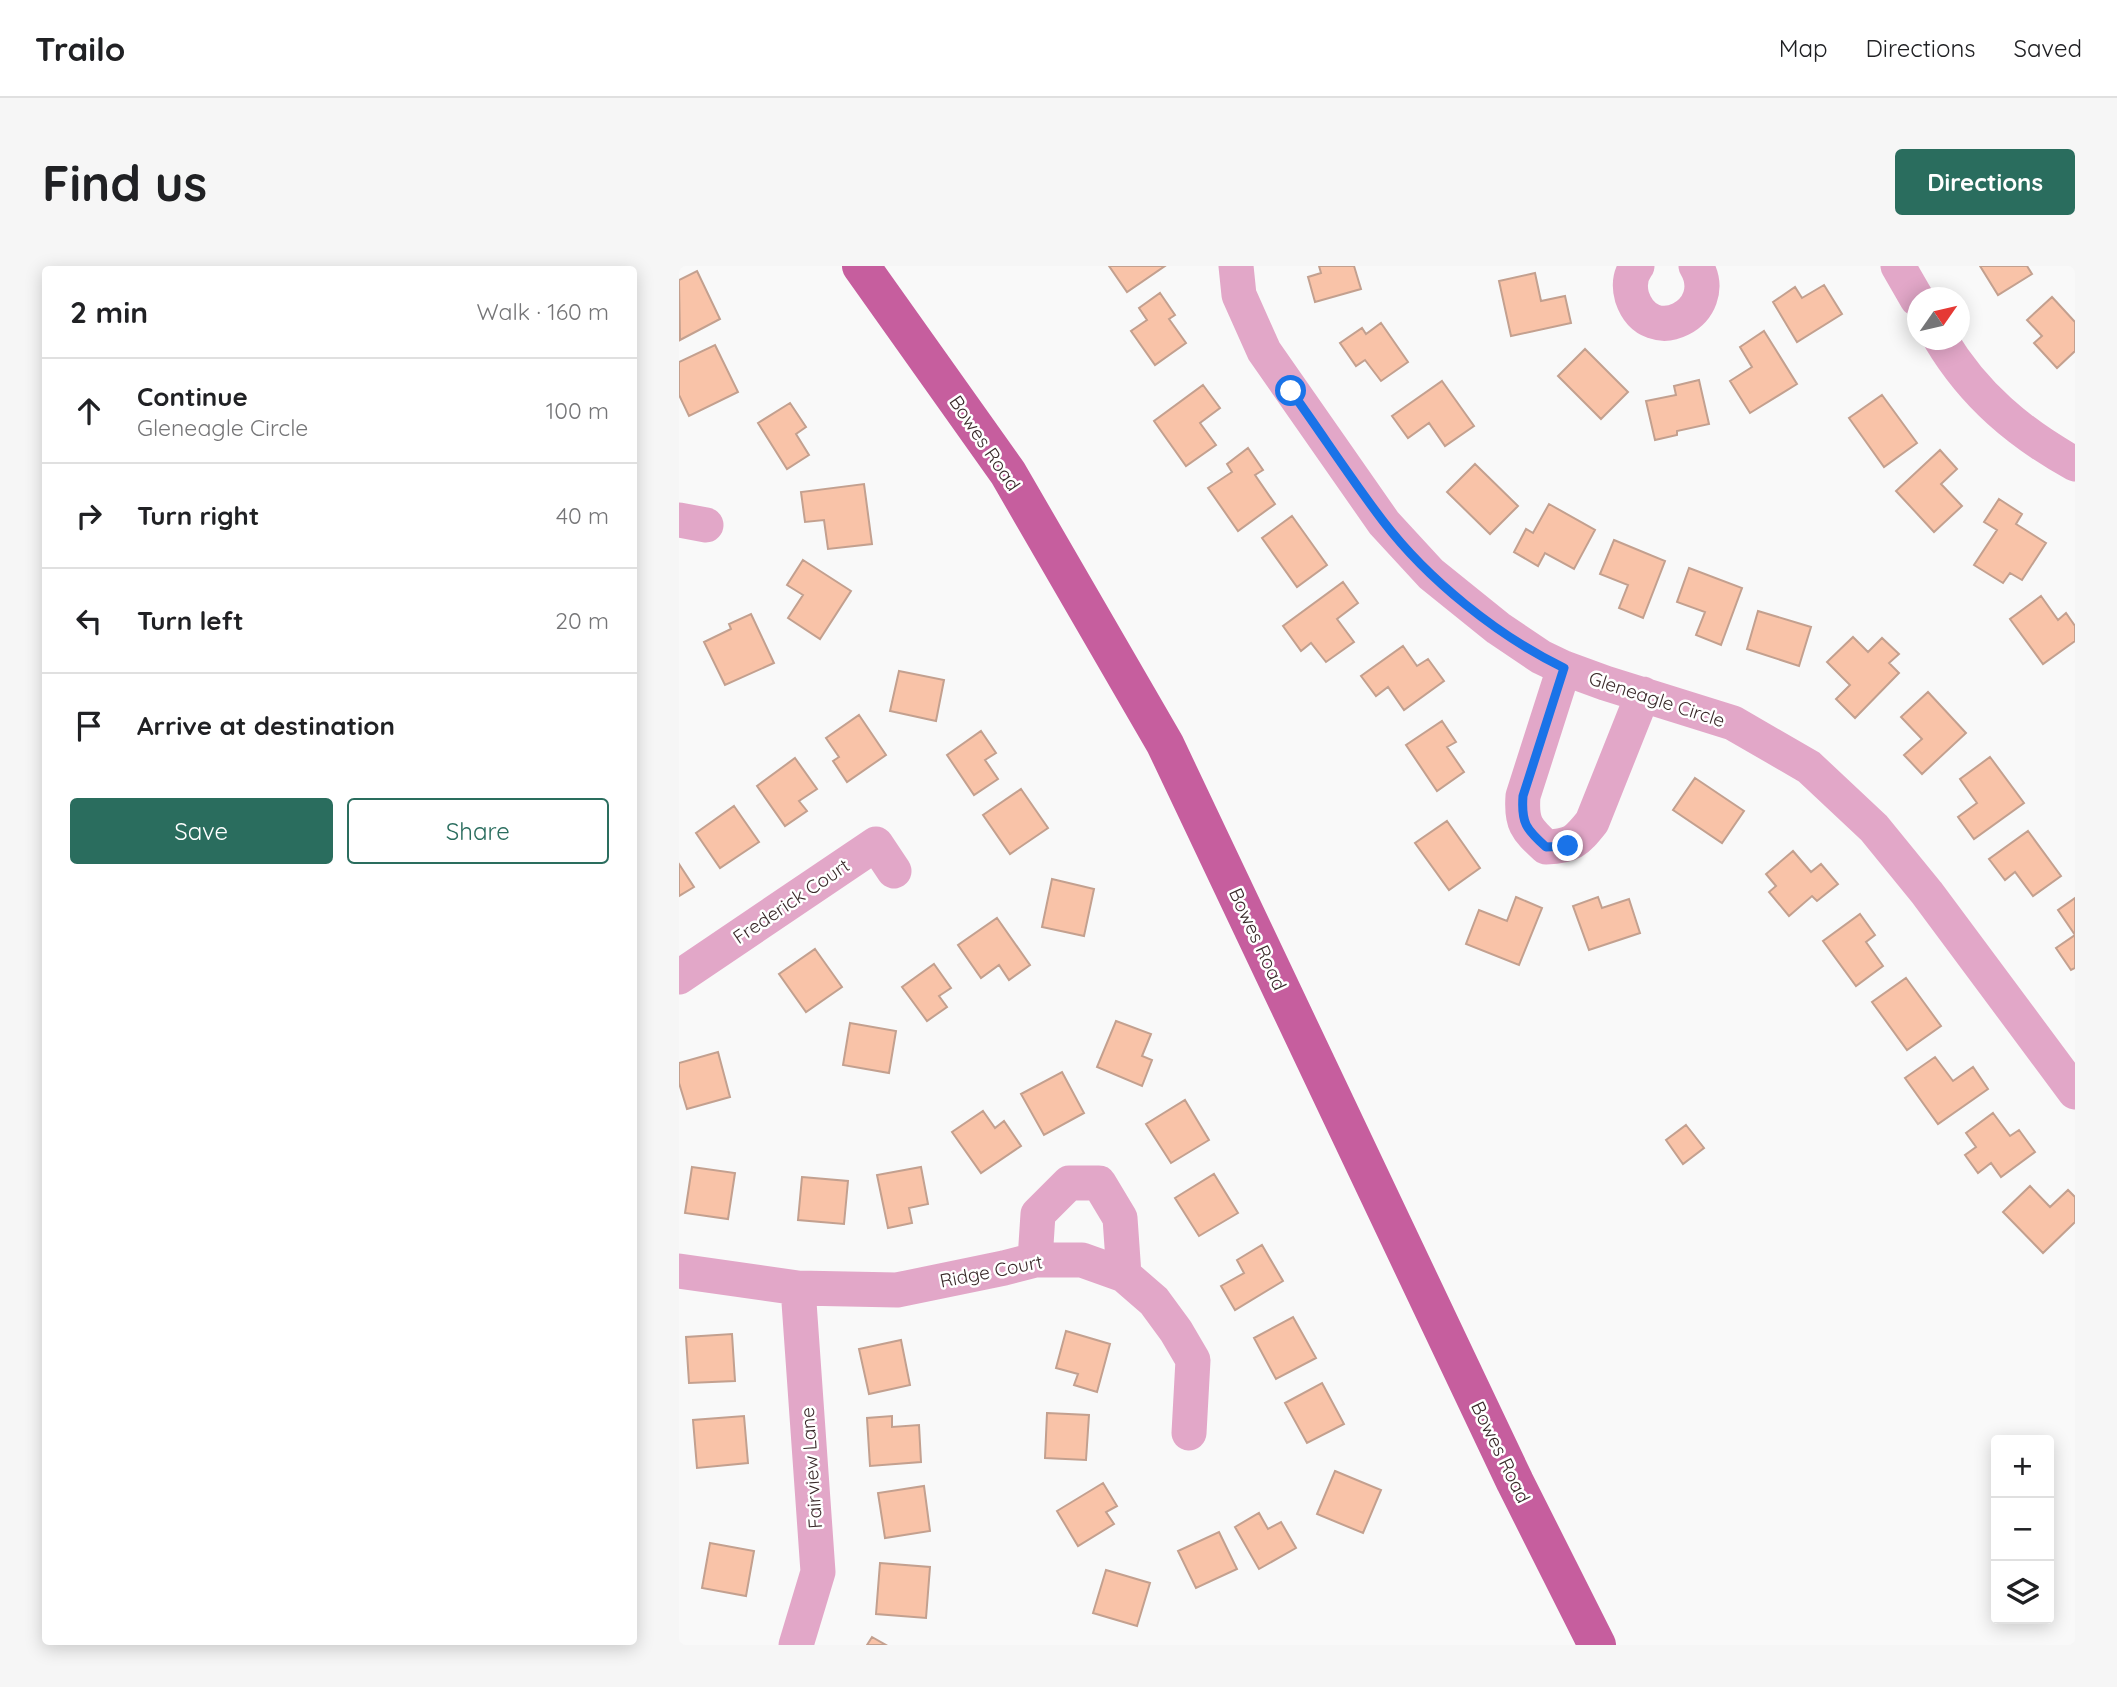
<!DOCTYPE html>
<html lang="en">
<head>
<meta charset="utf-8">
<style>
  body { margin:0; font-family:Quicksand,sans-serif; background:#f6f6f6; color:#202124 }
  .controls { position:absolute; right:21px; bottom:21px; display:grid; overflow:hidden; border-radius:7px; box-shadow:0 4px 18px #0003 }
  .controls button { width:63px; height:63px; display:grid; place-items:center; padding:0; border:0; border-bottom:2px solid #e0e0e0; background:#fff; color:#202124; font:35px sans-serif }
  .compass { position:absolute; left:1228px; top:21px; width:63px; height:63px; border-radius:50%; background:#fff; box-shadow:0 4px 18px #0003; rotate:56deg }
  .stop { position:absolute; width:21px; height:21px; margin:-16px; border:5px solid #1a73e8; border-radius:50%; background:#fff }
  .stop.end { background:#1a73e8; border-color:#fff; box-shadow:0 2px 7px #0008 }
  .list { margin:0; padding:0; list-style:none }
  h2 { display:flex; justify-content:space-between; align-items:center; height:91px; margin:0; padding:0 28px; font-size:30px }
  h2 small { font-size:23px; font-weight:400; color:#757577 }
  .list li { display:grid; grid-template-columns:46px 1fr auto; gap:21px; align-items:center; box-sizing:border-box; height:105px; padding:0 28px; border-top:2px solid #e0e0e0 }
  .list b { display:block; font-size:26px; white-space:nowrap }
  .list p { margin:0; font-size:23px; white-space:nowrap; color:#757577 }
  .list em { font-size:23px; font-style:normal; color:#757577 }
  .actions { display:flex; gap:14px; padding:21px 28px }
  .actions a { flex:1; padding:16px 0; border:2px solid #2a6d5e; border-radius:7px; text-align:center; font-size:24px; color:#2a6d5e }
  .actions .main { background:#2a6d5e; color:#fff }
  .icon { flex:none; width:38px; height:38px; fill:none; stroke:currentColor; stroke-width:2; stroke-linecap:round; stroke-linejoin:round }
  .map { position:relative; flex:none; width:1396px; height:1379px; overflow:hidden; border-radius:7px }
  header { display:flex; align-items:center; gap:42px; box-sizing:border-box; height:98px; padding:0 35px; background:#fff; border-bottom:2px solid #e0e0e0 }
  header strong { font-size:33px }
  nav { display:flex; gap:38px; margin-inline-start:auto; font-size:24px }
  .intro { display:flex; align-items:center; justify-content:space-between; box-sizing:border-box; height:168px; padding:0 42px }
  h1 { margin:0; font-size:49px }
  .button { padding:18px 32px; border-radius:7px; background:#2a6d5e; color:#fff; font-size:24px; font-weight:700 }
  main { display:flex; gap:42px; padding:0 42px }
  aside { flex:1; background:#fff; border-radius:7px; box-shadow:0 4px 18px #0003 }
  .map>svg:first-child { display:block }
  .building { fill:#f9c3a8; stroke:#c3a08f; stroke-width:2 }
  .lines { fill:none; stroke-linecap:round; stroke-linejoin:round }
  .minor { stroke:#e2a7c8; stroke-width:35 }
  .major { stroke:#c65e9e; stroke-width:38 }
  .route { stroke:#1a73e8; stroke-width:9 }
  .labels { text-anchor:middle; stroke-width:5; stroke-linejoin:round; paint-order:stroke }
  .street-label { font-size:19px; fill:#3a2a2a; stroke:#fff }
</style>
</head>
<body>
<header>
<strong>Trailo</strong>
<nav><a>Map</a><a>Directions</a><a>Saved</a></nav>
</header>
<div class="intro"><h1>Find us</h1><a class="button">Directions</a></div>
<main>
<aside>
<h2>2 min<small>Walk · 160 m</small></h2>
<ul class="list">
<li><svg class="icon" aria-label="ahead" viewBox="0 0 24 24"><path d="M12 20V5M6 11l6-6 6 6"/></svg><div><b>Continue</b><p>Gleneagle Circle</p></div><em>100 m</em></li>
<li><svg class="icon" aria-label="right" viewBox="0 0 24 24"><path d="M7 20v-9h11M14 6l5 5-5 5"/></svg><div><b>Turn right</b></div><em>40 m</em></li>
<li><svg class="icon" aria-label="left" viewBox="0 0 24 24"><path d="M17 20v-9H6M10 6l-5 5 5 5"/></svg><div><b>Turn left</b></div><em>20 m</em></li>
<li><svg class="icon" aria-label="arrive" viewBox="0 0 24 24"><path d="M6 21V4h12l-3 4 3 4H6"/></svg><div><b>Arrive at destination</b></div></li>
</ul>
<div class="actions"><a class="main">Save</a><a>Share</a></div>
</aside>
<div class="map">
<svg width="1396" height="1379" viewBox="0 0 1396 1379">
  <rect width="100%" height="100%" fill="#f9f9f9"/>
  <path class="building" d="M430 0H486L448 26Z
    M640 0H675L682 23 636 36 629 11 642 7Z
    M1301 0H1348L1353 8 1319 29Z
    M18 5 41 53 1 74 0 14Z
    M856 7 862 35 886 30 892 57 832 70 820 15Z
    M1145 19 1163 48 1118 76 1094 36 1116 21 1123 32Z
    M481 27 496 49 490 53 507 77 476 99 452 65 468 54 460 42Z
    M1373 31 1396 56V85L1378 102 1355 77 1363 70 1348 54Z
    M702 57 729 96 702 115 686 94 677 100 661 77 683 62 687 68Z
    M1085 65 1118 118 1071 147 1051 115 1073 101 1061 81Z
    M36 79 59 126 10 150 0 129V96Z
    M906 83 949 126 922 153 879 110Z
    M1020 114 1030 158 998 165V169L976 174 967 135 997 129 995 120Z
    M763 115 795 160 766 180 750 157 729 172 713 150Z
    M524 119 541 142 521 157 537 179 507 200 475 155Z
    M1203 129 1238 177 1205 201 1170 152Z
    M111 137 127 161 117 168 130 189 108 203 79 157Z
    M569 182 584 204 576 209 596 238 559 265 529 222 553 206 548 198Z
    M1261 184 1278 203 1262 218 1283 240 1255 266 1217 225Z
    M796 198 839 240 811 268 768 226Z
    M185 218 193 278 149 283 145 254 126 256 122 226Z
    M1320 233 1343 248 1337 258 1367 277 1343 314 1331 307 1324 317 1295 299 1318 264 1305 256Z
    M870 238 916 264 895 303 866 287 859 300 835 286 847 263 854 267Z
    M613 250 648 299 618 321 583 272Z
    M935 274 986 295 964 352 940 342 949 319 921 308Z
    M124 294 172 325 141 373 109 352 124 329 108 319Z
    M1010 302 1063 322 1042 379 1017 369 1026 346 998 336Z
    M664 316 679 337 658 353 675 376 647 396 632 377 622 385 604 360Z
    M1362 330 1379 354 1387 347 1396 360V375L1364 398 1331 353Z
    M1079 345 1132 361 1120 400 1068 383Z
    M72 348 95 397 46 419 25 376 52 363 50 358Z
    M1174 371 1189 386 1203 372 1220 388 1210 397 1220 407 1176 452 1157 433 1171 419 1148 396Z
    M724 380 738 400 749 393 765 415 725 444 709 421 697 430 682 410Z
    M220 405 265 414 257 455 211 445Z
    M1249 426 1287 467 1243 508 1225 489 1243 473 1222 451Z
    M180 449 207 489 168 516 154 495 160 491 147 472Z
    M763 455 777 476 768 481 785 506 758 525 727 479Z
    M302 465 317 487 306 494 319 513 295 529 268 489Z
    M1311 491 1345 537 1295 573 1279 551 1298 537 1281 513Z
    M116 492 138 523 120 535 128 545 106 560 78 520Z
    M1016 512 1065 545 1043 577 994 544Z
    M342 523 369 562 331 588 304 549Z
    M55 540 80 576 41 602 17 567Z
    M768 555 801 602 770 624 736 577Z
    M1349 565 1382 610 1354 630 1336 606 1326 614 1310 593Z
    M1114 585 1132 606 1142 598 1159 618 1138 635 1133 630 1110 650 1090 626 1097 620 1087 608Z
    M0 598 15 621 0 630Z
    M373 613 415 623 405 670 363 661Z
    M837 631 863 642 840 699 787 678 800 644 828 655Z
    M919 631 923 642 950 633 961 667 910 684 894 640Z
    M1396 632V669L1379 644Z
    M1181 648 1196 669 1187 676 1204 700 1177 720 1144 675Z
    M318 652 351 699 330 714 320 699 302 712 279 679Z
    M1396 669V702L1392 704 1377 682Z
    M136 683 163 721 127 746 100 708Z
    M255 698 272 722 260 730 268 741 248 755 223 721Z
    M1227 712 1262 760 1228 784 1193 736Z
    M437 755 472 768 463 790 473 794 463 820 418 801Z
    M171 757 217 765 210 807 164 799Z
    M39 786 51 831 8 843 0 817V797Z
    M1256 791 1274 815 1294 801 1309 823 1259 858 1226 812Z
    M383 806 405 847 365 869 342 828Z
    M506 834 530 874 492 897 467 858Z
    M304 845 316 862 325 855 342 880 302 907 273 866Z
    M1314 847 1331 870 1340 864 1356 886 1322 911 1312 897 1299 907 1286 889 1297 881 1287 867Z
    M1007 859 1025 882 1004 898 987 874Z
    M13 901 56 907 49 953 6 947Z
    M242 901 249 938 230 942 233 957 209 962 198 909Z
    M535 908 559 947 520 970 496 932Z
    M123 911 169 915 165 958 119 954Z
    M1351 920 1371 941 1389 924 1396 931V956L1364 987 1324 946Z
    M583 979 604 1015 556 1044 542 1020 565 1007 558 994Z
    M614 1051 637 1092 597 1113 575 1072Z
    M387 1065 431 1078 418 1126 395 1119 399 1108 377 1102Z
    M53 1068 56 1115 10 1117 7 1071Z
    M222 1074 231 1119 190 1128 180 1083Z
    M643 1117 665 1158 628 1177 606 1137Z
    M368 1147 410 1149 407 1194 366 1192Z
    M65 1150 69 1197 18 1202 14 1154Z
    M213 1150V1161L240 1159 242 1196 191 1200 188 1152Z
    M656 1205 702 1224 684 1267 638 1248Z
    M424 1217 438 1240 427 1246 435 1258 399 1280 378 1245Z
    M245 1220 251 1265 206 1272 199 1227Z
    M580 1247 589 1263 602 1256 617 1282 580 1303 556 1261Z
    M540 1266 558 1303 517 1322 499 1285Z
    M31 1277 75 1285 67 1330 23 1322Z
    M201 1297 251 1301 247 1352 197 1348Z
    M427 1304 471 1317 458 1360 414 1347Z
    M193 1371 207 1379H188Z"/>
  <g class="lines">
    <path class="minor" d="M557 0 560 29 585 85 705 257 752 308 819 362 862 391 885 402 926 417 1054 457 1130 501 1195 562 1248 627 1396 826
      M958 0C951 9 950 20 953 31 971 85 1044 46 1017 0
      M1219 0 1238 33
      M1262 74C1295 129 1340 167 1396 198
      M0 254 27 259
      M885 402 844 530C842 557 847 563 867 581 893 580 897 576 913 556L964 428
      M0 711 197 578 215 605
      M356 994 359 948 390 917H420L441 952 445 1009
      M0 1005 119 1022 218 1024 325 1002 356 994H403L445 1009 475 1035 497 1065 514 1094 510 1167
      M117 1379 139 1306 119 1022"/>
    <path class="major" d="M182 0 329 207 486 478 836 1216 918 1379"/>
  </g>
  <g class="lines">
    <path class="route" d="M612 125C643 168 672 213 704 255 749 314 819 370 885 402L844 530C842 557 847 563 867 581L889 580"/>
  </g>
  <g class="labels">
    <g class="street-label">
      <text transform="translate(306 177) rotate(56)" y="7">Bowes Road</text>
      <text transform="translate(978 433) rotate(18)" y="7">Gleneagle Circle</text>
      <text transform="translate(112 635) rotate(-34)" y="7">Frederick Court</text>
      <text transform="translate(579 673) rotate(65)" y="7">Bowes Road</text>
      <text transform="translate(312 1005) rotate(-11)" y="7">Ridge Court</text>
      <text transform="translate(822 1186) rotate(64)" y="7">Bowes Road</text>
      <text transform="translate(132 1202) rotate(-94)" y="7">Fairview Lane</text>
    </g>
  </g>
</svg>
<div class="controls">
<button>+</button>
<button>−</button>
<button><svg class="icon" aria-label="layers" viewBox="0 0 24 24"><path d="M12 4l9 5-9 5-9-5zM3 14l9 5 9-5"/></svg></button>
</div>
<svg class="compass" viewBox="-18 -18 36 36"><path d="M0-13l5 13h-10z" fill="#e53935"/><path d="M0 13l5-13h-10z" fill="#757577"/></svg>
<div class="stop" style="left:612px;top:125px"></div>
<div class="stop end" style="left:889px;top:580px"></div>
</div>
</main>
</body>
</html>
